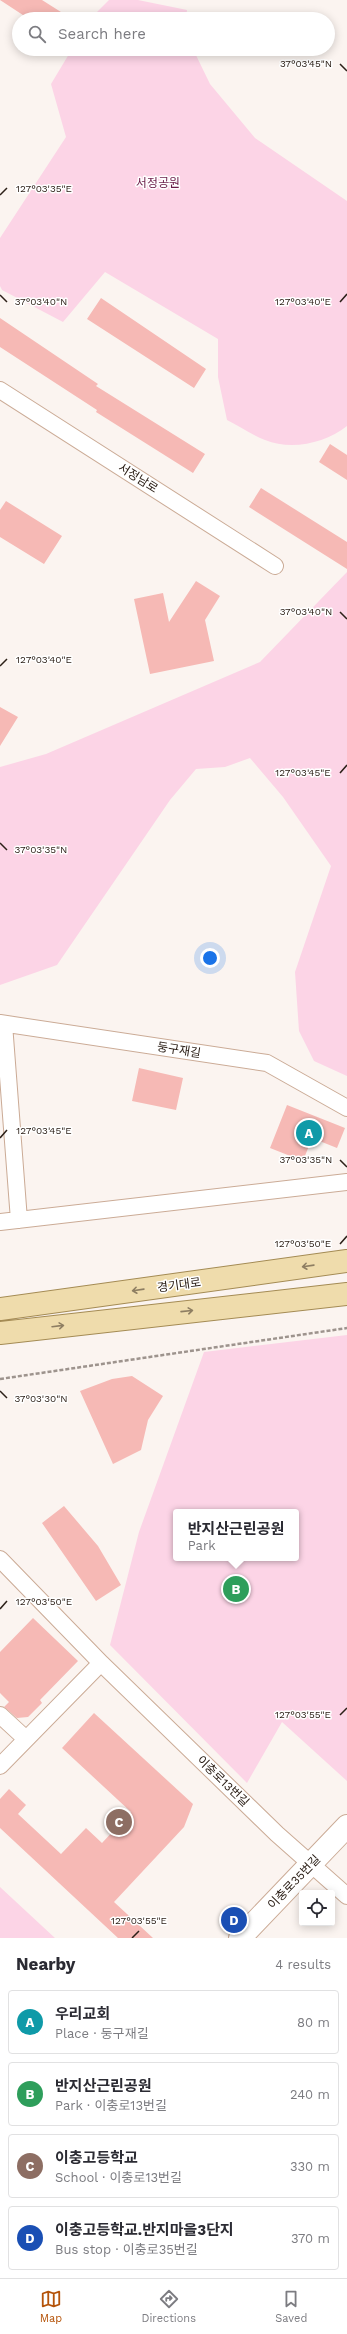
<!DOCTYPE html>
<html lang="en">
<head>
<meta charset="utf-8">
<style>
  body { margin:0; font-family:"Work Sans","Noto Sans KR",sans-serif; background:#f7f7f7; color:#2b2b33 }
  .controls { position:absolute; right:12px; bottom:12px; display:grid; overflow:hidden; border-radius:4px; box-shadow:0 2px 10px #0003 }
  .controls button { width:36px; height:36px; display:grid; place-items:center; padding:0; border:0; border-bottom:1px solid #e1e1e2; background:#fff; color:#2b2b33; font:20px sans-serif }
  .you { position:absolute; left:210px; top:958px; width:14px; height:14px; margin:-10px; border:3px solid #fff; border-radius:50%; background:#1a73e8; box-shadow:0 0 0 6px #1a73e833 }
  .badge { display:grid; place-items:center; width:26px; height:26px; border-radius:50%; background:#b45309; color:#fff; font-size:13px; font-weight:700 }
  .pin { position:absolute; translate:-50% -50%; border:2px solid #fff; box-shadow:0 1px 4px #0006 }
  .popup { position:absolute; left:173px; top:1509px; width:126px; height:52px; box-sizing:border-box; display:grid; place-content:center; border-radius:4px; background:#fff; filter:drop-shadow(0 1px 3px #0005); font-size:13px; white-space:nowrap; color:#7c7c81 }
  .popup b { font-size:15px; color:#2b2b33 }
  .popup::after { content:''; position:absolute; left:50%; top:100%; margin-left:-8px; border:8px solid transparent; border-top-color:#fff }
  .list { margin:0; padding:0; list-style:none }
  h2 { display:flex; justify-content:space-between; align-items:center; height:52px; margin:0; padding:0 16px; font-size:17px }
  h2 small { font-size:13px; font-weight:400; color:#7c7c81 }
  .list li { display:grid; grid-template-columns:26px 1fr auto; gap:12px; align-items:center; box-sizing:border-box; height:64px; margin:0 8px 8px; padding:0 8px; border:1px solid #e1e1e2; border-radius:4px }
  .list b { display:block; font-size:15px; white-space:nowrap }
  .list p { margin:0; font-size:13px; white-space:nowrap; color:#7c7c81 }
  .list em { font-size:13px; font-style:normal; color:#7c7c81 }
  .icon { flex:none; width:22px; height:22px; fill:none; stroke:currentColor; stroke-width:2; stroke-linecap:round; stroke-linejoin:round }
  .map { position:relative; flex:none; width:347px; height:1938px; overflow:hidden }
  .search { position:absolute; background:#fff; box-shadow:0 2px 10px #0003; left:12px; right:12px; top:12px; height:44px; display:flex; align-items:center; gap:10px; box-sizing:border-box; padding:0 14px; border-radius:22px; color:#7c7c81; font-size:15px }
  .sheet { height:340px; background:#fff }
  nav { display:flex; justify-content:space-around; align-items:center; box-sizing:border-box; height:56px; border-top:1px solid #e1e1e2; background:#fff; font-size:11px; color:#7c7c81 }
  nav a { display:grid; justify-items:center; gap:2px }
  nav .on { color:#b45309 }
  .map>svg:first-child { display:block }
  .green { fill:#fcd4e6; fill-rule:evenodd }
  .building { fill:#f6b9b5 }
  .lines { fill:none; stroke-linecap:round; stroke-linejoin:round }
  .street-casing { stroke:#cbab96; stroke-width:18 }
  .secondary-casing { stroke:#cbab96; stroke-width:24 }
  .primary-casing { stroke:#a48b54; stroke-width:24 }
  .path { stroke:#9d938d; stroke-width:2.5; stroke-dasharray:4 2; stroke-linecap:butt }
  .street { stroke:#fff; stroke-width:16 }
  .secondary { stroke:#fff; stroke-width:22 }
  .primary { stroke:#efdcac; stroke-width:22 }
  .oneway { stroke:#8e7e62 }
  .ticks { fill:none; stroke:#2c2018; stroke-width:1.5 }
  .labels { text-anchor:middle; stroke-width:3; stroke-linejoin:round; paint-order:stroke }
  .park-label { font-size:12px; fill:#6a1d49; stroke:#fff }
  .street-label { font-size:12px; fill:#2c2018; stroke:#fff }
  .ticks-label { font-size:10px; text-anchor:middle; fill:#2c2018; stroke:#fff; stroke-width:3; stroke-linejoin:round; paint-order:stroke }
</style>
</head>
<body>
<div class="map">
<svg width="347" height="1938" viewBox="0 0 347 1938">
  <rect width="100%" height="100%" fill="#fbf4f0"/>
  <path class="green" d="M109 0H138L187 10 186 19H90Z
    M72 49H193L210 84 255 138 347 201V426C325 443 292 451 265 440 252 435 239 426 227 420L218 377V339L105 272 63 322 2 290 0 286V238L66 137 51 84Z
    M347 572V1076L314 1061 299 1031 295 972 331 866 283 797 250 758 225 767 196 769 170 800 57 965 0 985V767L46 754 260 662Z
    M347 1335V1781L282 1722 247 1783 110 1645 139 1532 204 1352ZM176 1512H296V1558H176Z
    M0 1887 55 1938H0Z"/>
  <path class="building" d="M0 0H42L72 19H29Z
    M101 298 206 369 194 388 87 319Z
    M0 318 98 384 96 386 205 454 193 473 96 412 97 410 0 347Z
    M330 444 347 455V480L319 462Z
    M261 488 347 542V569L249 507Z
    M6 501 62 536 44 564 0 537V510Z
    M196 581 220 596 205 620 214 661 150 674 134 599 163 593 169 622Z
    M0 707 18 717 0 746Z
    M139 1068 183 1078 176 1110 132 1101Z
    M287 1105 345 1128 337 1148 312 1138 303 1161 270 1148Z
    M132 1376 163 1396 148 1420 141 1450 113 1464 80 1391 112 1379Z
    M64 1506 98 1546 121 1585 96 1601 42 1523Z
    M33 1618 78 1661 40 1700 42 1703 28 1717 17 1718 4 1707 9 1702 0 1693V1652Z
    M94 1713 193 1804 184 1827 114 1902 153 1938H118L0 1828V1799L9 1789 26 1805 18 1814 61 1854 86 1828 102 1843 131 1812 62 1748Z"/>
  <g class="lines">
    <g class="street-casing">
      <path id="street" d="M0 390 275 566
        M0 1023 267 1063 347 1108
        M4 1024 19 1220
        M0 1222 347 1182
        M0 1559 101 1663 277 1834 347 1896
        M0 1715 26 1739
        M0 1766 101 1663"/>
    </g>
    <g class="secondary-casing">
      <path id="secondary" d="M240 1938 347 1826"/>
    </g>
    <g class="primary-casing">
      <path id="primary" d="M0 1309 347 1261
        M0 1333 347 1294"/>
    </g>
    <path class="path" d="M0 1379 347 1328"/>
    <use href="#street" class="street"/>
    <use href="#secondary" class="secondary"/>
    <use href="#primary" class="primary"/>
  </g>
  <defs><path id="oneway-shaft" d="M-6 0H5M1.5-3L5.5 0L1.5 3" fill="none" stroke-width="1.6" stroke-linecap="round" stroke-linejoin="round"/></defs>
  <g class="oneway">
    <use href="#oneway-shaft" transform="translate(308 1266) rotate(172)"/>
    <use href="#oneway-shaft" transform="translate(138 1290) rotate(172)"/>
    <use href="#oneway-shaft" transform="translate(187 1311) rotate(-6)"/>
    <use href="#oneway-shaft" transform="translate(58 1326) rotate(-7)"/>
  </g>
  <path class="ticks" d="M340 64 347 71M0 195 7 188M0 295 7 302M340 302 347 294M340 612 347 619M0 666 7 659M340 773 347 765M0 843 7 850M0 1138 7 1130M340 1160 347 1167M340 1244 347 1236M0 1391 7 1398M0 1609 7 1601M340 1715 347 1708M132 1938 139 1931"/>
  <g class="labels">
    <g class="park-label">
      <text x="158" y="187">서정공원</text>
    </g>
    <g class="street-label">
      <text transform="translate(138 478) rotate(32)" y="4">서정남로</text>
      <text transform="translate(179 1050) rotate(9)" y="4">둥구재길</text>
      <text transform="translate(179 1285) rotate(-8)" y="4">경기대로</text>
      <text transform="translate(223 1781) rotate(44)" y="4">이충로13번길</text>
      <text transform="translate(294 1882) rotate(-46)" y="4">이충로35번길</text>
    </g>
  </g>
  <g class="ticks-label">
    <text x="306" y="67">37°03'45"N</text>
    <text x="44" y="192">127°03'35"E</text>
    <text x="303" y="305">127°03'40"E</text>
    <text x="41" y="305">37°03'40"N</text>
    <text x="306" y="615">37°03'40"N</text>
    <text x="44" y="663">127°03'40"E</text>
    <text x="303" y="776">127°03'45"E</text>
    <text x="41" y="853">37°03'35"N</text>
    <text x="44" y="1134">127°03'45"E</text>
    <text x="306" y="1163">37°03'35"N</text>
    <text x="303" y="1247">127°03'50"E</text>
    <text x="41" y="1402">37°03'30"N</text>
    <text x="44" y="1605">127°03'50"E</text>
    <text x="303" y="1718">127°03'55"E</text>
    <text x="139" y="1924">127°03'55"E</text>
  </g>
</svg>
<div class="controls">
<button><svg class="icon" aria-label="locate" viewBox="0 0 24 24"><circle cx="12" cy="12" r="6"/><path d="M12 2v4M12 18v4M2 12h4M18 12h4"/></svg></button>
</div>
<div class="you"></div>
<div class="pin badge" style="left:309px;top:1133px;background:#0f9aa8">A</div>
<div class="pin badge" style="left:236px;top:1589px;background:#2e9e5b">B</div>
<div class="popup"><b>반지산근린공원</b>Park</div>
<div class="pin badge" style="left:119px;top:1822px;background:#8d6e63">C</div>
<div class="pin badge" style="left:234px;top:1920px;background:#1a4fb4">D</div>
<div class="search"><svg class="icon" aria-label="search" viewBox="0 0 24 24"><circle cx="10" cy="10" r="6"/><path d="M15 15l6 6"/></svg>Search here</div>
</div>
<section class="sheet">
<h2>Nearby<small>4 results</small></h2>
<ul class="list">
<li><span class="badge" style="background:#0f9aa8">A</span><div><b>우리교회</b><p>Place · 둥구재길</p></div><em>80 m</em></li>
<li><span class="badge" style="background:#2e9e5b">B</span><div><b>반지산근린공원</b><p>Park · 이충로13번길</p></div><em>240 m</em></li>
<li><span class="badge" style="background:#8d6e63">C</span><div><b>이충고등학교</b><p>School · 이충로13번길</p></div><em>330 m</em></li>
<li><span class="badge" style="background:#1a4fb4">D</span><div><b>이충고등학교.반지마을3단지</b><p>Bus stop · 이충로35번길</p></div><em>370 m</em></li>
</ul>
</section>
<nav>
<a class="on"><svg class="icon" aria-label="map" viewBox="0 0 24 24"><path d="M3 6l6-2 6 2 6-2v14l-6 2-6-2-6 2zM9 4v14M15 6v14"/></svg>Map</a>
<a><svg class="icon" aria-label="directions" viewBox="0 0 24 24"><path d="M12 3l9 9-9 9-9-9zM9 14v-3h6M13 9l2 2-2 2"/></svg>Directions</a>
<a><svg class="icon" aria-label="saved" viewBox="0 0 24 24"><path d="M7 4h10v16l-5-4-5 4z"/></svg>Saved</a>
</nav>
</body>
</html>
